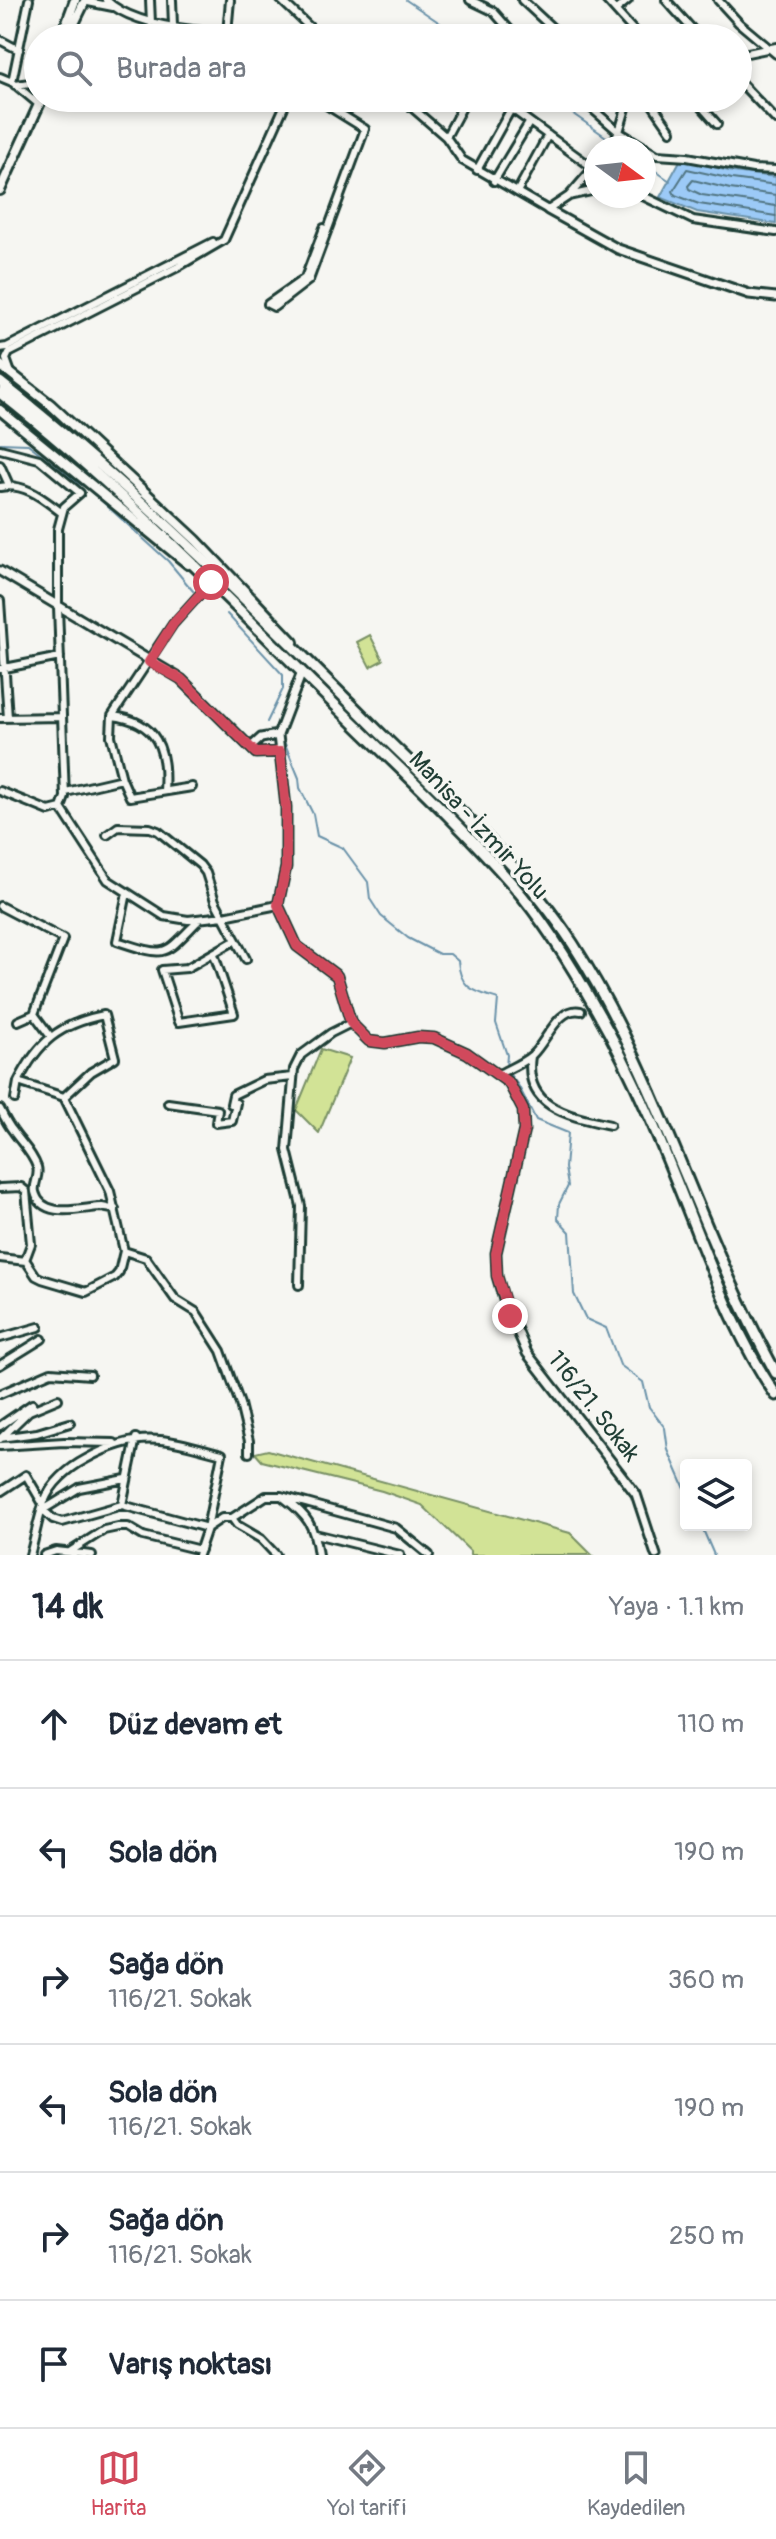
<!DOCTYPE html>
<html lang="tr">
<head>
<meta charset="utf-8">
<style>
  body { margin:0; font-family:Pangolin,sans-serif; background:#f2f2f3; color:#1f2937 }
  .controls { position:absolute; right:24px; bottom:24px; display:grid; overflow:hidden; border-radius:8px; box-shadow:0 4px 12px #0003 }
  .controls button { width:72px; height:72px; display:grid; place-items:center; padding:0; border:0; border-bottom:2px solid #e0e1e3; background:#fff; color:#1f2937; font:40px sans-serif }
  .compass { position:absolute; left:584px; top:136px; width:72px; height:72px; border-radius:50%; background:#fff; box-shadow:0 4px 12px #0003; rotate:105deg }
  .stop { position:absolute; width:24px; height:24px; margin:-18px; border:6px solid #d1495b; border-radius:50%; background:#fff }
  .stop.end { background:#d1495b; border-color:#fff; box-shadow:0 2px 8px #0008 }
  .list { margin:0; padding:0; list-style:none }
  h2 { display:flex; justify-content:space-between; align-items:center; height:104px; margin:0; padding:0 32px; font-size:34px }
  h2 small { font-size:26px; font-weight:400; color:#747a83 }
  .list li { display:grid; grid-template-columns:52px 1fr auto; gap:24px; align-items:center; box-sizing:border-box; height:128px; padding:0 32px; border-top:2px solid #e0e1e3 }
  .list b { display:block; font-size:30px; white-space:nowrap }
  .list p { margin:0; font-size:26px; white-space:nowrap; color:#747a83 }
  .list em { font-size:26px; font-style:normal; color:#747a83 }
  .icon { flex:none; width:44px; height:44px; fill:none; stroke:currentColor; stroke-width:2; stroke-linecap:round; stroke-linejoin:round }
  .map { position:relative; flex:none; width:776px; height:1555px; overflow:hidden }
  .search { position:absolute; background:#fff; box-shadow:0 4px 12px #0003; left:24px; right:24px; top:24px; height:88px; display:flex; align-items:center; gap:20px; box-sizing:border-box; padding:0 28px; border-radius:44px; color:#747a83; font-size:30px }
  .sheet { height:872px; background:#fff }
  nav { display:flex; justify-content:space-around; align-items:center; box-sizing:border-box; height:112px; border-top:2px solid #e0e1e3; background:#fff; font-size:22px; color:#747a83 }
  nav a { display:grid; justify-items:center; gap:4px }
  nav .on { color:#d1495b }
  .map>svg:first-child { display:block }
  .green { fill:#d2e396; stroke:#789065; stroke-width:2 }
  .water { fill:#9ccaf7; stroke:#6a92a9; stroke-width:2 }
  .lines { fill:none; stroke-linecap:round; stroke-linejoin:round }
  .shore { stroke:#517582; stroke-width:2 }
  .stream { stroke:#6a92a9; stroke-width:2 }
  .minor-casing { stroke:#1f3d34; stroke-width:12 }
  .tertiary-casing { stroke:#1f3d34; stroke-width:13 }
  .secondary-casing { stroke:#1f3d34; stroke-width:14 }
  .trunk-casing { stroke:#1f3d34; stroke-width:15 }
  .minor { stroke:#f6f6f2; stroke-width:6 }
  .tertiary { stroke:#f6f6f2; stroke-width:7 }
  .secondary { stroke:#f6f6f2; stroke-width:8 }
  .trunk { stroke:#f6f6f2; stroke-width:9 }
  .route { stroke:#d1495b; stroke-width:10 }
  .labels { text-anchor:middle; stroke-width:7; stroke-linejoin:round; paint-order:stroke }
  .street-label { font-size:24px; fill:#1f3d34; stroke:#f6f6f2 }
</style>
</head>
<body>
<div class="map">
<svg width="776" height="1555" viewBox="0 0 776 1555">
  <rect width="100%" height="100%" fill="#f6f6f2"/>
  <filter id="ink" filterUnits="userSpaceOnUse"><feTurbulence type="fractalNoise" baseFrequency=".0125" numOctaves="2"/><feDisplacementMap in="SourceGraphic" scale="16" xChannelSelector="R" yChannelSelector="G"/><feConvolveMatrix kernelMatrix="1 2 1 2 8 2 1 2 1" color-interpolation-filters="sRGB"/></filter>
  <g filter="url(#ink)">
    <path class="green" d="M370 635 383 660 370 667 357 642Z
      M321 1049 350 1058 319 1133 296 1110Z
      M268 1450 570 1533 592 1555H470V1551L422 1505 382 1491 262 1461 255 1453Z"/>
    <path class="water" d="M681 159 733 172 776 177V224L697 212 660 197Z"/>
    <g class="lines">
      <path class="shore" d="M776 185 732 179 687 169 673 191 675 195 699 204 776 216
        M776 195 730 189 693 180 688 186 689 189 702 195 776 206"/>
      <path class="stream" d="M406 0 462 38
        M550 98 622 148
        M644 163 670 181
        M0 443 28 444 78 483 86 487 168 561 193 591
        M227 614 283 675V689L267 722
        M283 739 299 778 300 788 313 814 317 836 343 848 368 882 370 899 381 916 408 938 439 954H450L458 961C460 989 474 991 498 999L496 1023 507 1055 506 1067
        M507 1071 518 1085 536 1120 568 1133 565 1168 568 1186 559 1204 558 1219 570 1232 574 1294 586 1319 606 1328 620 1365 643 1382 649 1407 665 1428 668 1450 686 1491
        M701 1525 714 1555"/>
      <g class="minor-casing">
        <path id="minor" d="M106 0C145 38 264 34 317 35
          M150 0 151 23
          M172 0 173 25
          M281 0 321 38
          M470 0 493 11 517 38
          M522 0 563 38
          M606 0 640 38
          M666 0 700 38
          M718 0 739 23 776 54
          M88 2 113 7
          M616 10 628 0
          M227 33 230 0
          M395 38 399 28 406 29 419 38
          M0 40 19 50
          M738 55 776 47
          M0 77 12 82 36 102
          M738 80 776 120
          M12 82 29 0
          M15 85 38 82
          M401 98 446 137 462 160 548 210 569 196 596 165
          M497 98 593 168
          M580 98 619 132 657 155 687 157 753 169 776 170
          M648 98 671 131
          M694 98 717 124
          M446 137 467 98
          M609 148 619 132 629 98
          M477 170 511 109
          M494 181 529 123
          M517 192 548 135
          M569 196 596 190
          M643 196 693 220 776 232
          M274 307 309 280 365 129 315 98
          M274 307 268 304 305 278 324 228
          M0 348 7 347 213 242
          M11 373 6 359 9 353 176 268 224 240 288 98
          M0 449 39 459 80 493 64 507 58 529V607L65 797 61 808 49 811 0 791
          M0 465 9 485
          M0 487C26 483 42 498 62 513
          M0 601 8 718
          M0 669 60 657
          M112 716C158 721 167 750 164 791
          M0 718 62 717
          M122 779 130 797 192 787
          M66 792 122 779 111 736 112 716 173 624 211 582
          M61 808 108 880 164 916 188 920 224 916 278 905
          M107 835 118 827 150 828 158 831 200 865 206 873 215 901 246 959
          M127 893 117 941C169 958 162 957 200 919
          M0 906 63 939 34 1014 18 1021
          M214 954 234 1014 179 1022 162 970 187 968 236 940
          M34 1014 51 1037
          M104 1015 115 1058 91 1072 64 1097 18 1082C38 1042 59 1024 104 1015Z
          M531 1056C523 1108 569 1116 610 1125
          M499 1074C510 1068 523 1063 532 1055 547 1041 558 1006 581 1011
          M64 1097 110 1191 124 1251 146 1258 175 1299 196 1312 221 1351 240 1404 249 1441V1453
          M15 1099 18 1082
          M168 1103 218 1110 216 1123 232 1121 236 1103 231 1104 233 1095 264 1080 293 1077
          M0 1109C4 1117 8 1125 13 1131 21 1143 32 1152 37 1167 40 1176 33 1183 35 1192 42 1221 84 1207 102 1207 106 1208 110 1209 115 1209
          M0 1188 21 1187 26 1191 31 1244 25 1260
          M0 1258 26 1261 36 1276 42 1279 86 1292 115 1277 119 1272 124 1251
          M299 1285 301 1206 287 1150 294 1069 301 1055 331 1033 351 1023
          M0 1338 39 1327
          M0 1365 42 1339
          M0 1394 51 1372 90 1375
          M0 1426 32 1404
          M0 1438 37 1433 70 1423
          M0 1439 29 1411 58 1399
          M0 1446 64 1442 114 1443
          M0 1492 26 1475 43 1504
          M284 1498C308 1516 314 1525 318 1555
          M122 1505 136 1438
          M232 1518 237 1525 261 1539 276 1555
          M315 1534 400 1555
          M30 1555C35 1538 38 1518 44 1502 51 1483 69 1468 86 1459 140 1429 166 1439 222 1454L207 1528 122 1505 62 1522 53 1519 43 1510 79 1488 126 1479
          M44 1555 56 1551 92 1555
          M73 1555 71 1551 104 1530 118 1527H128L143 1536 200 1550
          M198 1555 207 1528 222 1518H232L266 1496H281L396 1528 429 1555"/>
      </g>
      <g class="tertiary-casing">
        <path id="tertiary" d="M548 210 618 249 749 294 776 297
          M0 571 181 679 256 753 280 752
          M302 672 278 735 286 807V867L278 905 297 946 337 976 351 1023 369 1041 385 1043 418 1037 434 1038 467 1053 509 1083 523 1110 524 1130 496 1253 497 1276 504 1300 527 1353 636 1494 656 1555
          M251 747 261 738 278 735"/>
      </g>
      <g class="secondary-casing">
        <path id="secondary" d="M61 38 75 0
          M67 38 84 3
          M0 190 42 98
          M0 365 51 405 196 540 293 642
          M0 410 188 564"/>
      </g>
      <g class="trunk-casing">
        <path id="trunk" d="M0 382C135 488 257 610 378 731 446 798 520 863 573 944 659 1078 699 1234 776 1373
          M0 393C114 482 215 586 318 688 383 753 453 816 513 885 545 922 572 966 596 1009 637 1080 667 1157 697 1233 719 1288 742 1346 776 1395"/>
      </g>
      <use href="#minor" class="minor"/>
      <use href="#tertiary" class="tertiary"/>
      <use href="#secondary" class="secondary"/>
      <use href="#trunk" class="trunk"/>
    </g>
  </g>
  <g class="lines" filter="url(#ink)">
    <path class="route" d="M211 582 173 624 149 662 181 679 256 753 280 752 286 807V867L278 905 297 946 337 976 351 1023 369 1041 385 1043 418 1037 434 1038 467 1053 509 1083 523 1110 524 1130 496 1253 497 1276 510 1316"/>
  </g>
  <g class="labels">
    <g class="street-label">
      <text transform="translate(479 825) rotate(47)" y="8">Manisa - İzmir Yolu</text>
      <text transform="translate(594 1406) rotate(52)" y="8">116/21. Sokak</text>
    </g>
  </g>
</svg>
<div class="controls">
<button><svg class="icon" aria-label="layers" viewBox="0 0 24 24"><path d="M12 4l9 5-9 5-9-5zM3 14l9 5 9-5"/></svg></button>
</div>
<svg class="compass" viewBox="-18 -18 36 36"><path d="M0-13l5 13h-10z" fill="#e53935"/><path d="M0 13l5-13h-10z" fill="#747a83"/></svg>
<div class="stop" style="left:211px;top:582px"></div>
<div class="stop end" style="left:510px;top:1316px"></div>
<div class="search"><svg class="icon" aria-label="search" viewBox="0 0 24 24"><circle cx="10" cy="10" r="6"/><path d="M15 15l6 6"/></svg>Burada ara</div>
</div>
<section class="sheet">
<h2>14 dk<small>Yaya · 1.1 km</small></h2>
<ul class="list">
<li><svg class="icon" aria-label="ahead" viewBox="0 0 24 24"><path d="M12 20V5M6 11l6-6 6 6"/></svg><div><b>Düz devam et</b></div><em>110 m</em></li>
<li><svg class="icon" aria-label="left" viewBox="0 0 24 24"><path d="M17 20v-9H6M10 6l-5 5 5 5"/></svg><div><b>Sola dön</b></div><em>190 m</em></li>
<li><svg class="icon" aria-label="right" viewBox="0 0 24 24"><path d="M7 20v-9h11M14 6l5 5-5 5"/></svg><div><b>Sağa dön</b><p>116/21. Sokak</p></div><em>360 m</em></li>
<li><svg class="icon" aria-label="left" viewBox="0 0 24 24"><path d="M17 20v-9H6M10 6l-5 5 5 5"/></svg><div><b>Sola dön</b><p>116/21. Sokak</p></div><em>190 m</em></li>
<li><svg class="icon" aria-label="right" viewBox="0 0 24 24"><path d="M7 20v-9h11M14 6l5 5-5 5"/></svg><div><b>Sağa dön</b><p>116/21. Sokak</p></div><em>250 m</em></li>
<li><svg class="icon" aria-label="arrive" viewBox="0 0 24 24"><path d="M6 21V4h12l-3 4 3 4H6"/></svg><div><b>Varış noktası</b></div></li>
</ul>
</section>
<nav>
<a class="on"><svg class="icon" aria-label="map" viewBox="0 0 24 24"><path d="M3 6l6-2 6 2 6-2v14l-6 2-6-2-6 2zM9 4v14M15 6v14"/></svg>Harita</a>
<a><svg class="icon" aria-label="directions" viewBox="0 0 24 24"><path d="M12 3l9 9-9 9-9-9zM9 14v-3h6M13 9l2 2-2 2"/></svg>Yol tarifi</a>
<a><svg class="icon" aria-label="saved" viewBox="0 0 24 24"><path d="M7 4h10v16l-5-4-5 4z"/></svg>Kaydedilen</a>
</nav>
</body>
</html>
